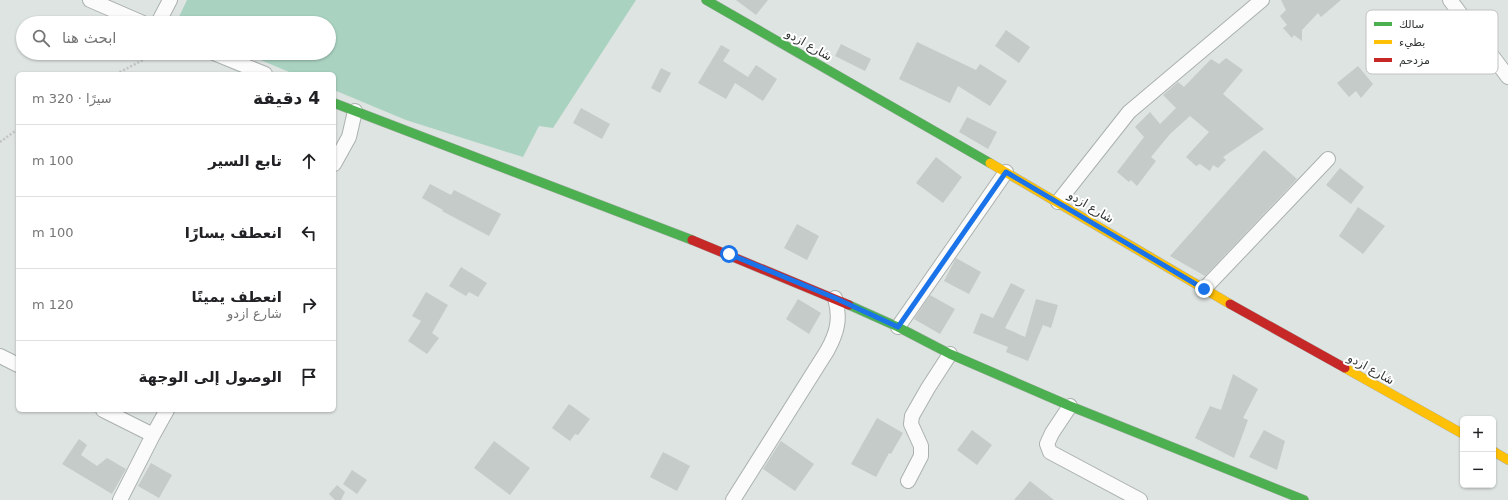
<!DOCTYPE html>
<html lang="ar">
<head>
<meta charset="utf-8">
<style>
  body { margin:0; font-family:"DejaVu Sans",Cairo,sans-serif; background:#f6f6f6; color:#202124; direction:rtl }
  .controls { position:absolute; right:12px; bottom:12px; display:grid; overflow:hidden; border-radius:6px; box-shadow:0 1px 3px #0004 }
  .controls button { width:36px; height:36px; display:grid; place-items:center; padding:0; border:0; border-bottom:1px solid #e0e0e0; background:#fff; color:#202124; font:20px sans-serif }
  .stop { position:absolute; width:12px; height:12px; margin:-9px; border:3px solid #1a73e8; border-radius:50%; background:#fff }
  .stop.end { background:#1a73e8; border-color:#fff; box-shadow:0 1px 4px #0008 }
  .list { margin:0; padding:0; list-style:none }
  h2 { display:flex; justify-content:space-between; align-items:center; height:52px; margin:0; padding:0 16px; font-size:17px }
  h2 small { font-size:13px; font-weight:400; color:#757577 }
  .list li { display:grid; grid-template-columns:26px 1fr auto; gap:12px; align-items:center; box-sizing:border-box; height:72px; padding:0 16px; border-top:1px solid #e0e0e0 }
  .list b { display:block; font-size:15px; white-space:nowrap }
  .list p { margin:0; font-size:13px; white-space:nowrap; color:#757577 }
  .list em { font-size:13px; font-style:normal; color:#757577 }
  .icon { flex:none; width:22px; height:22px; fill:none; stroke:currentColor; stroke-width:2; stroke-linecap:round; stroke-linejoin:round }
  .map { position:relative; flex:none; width:1508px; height:500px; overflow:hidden; direction:ltr }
  .search { position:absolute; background:#fff; box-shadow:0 1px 3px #0004; left:16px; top:16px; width:320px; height:44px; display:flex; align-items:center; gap:10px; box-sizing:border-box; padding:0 14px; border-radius:22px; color:#757577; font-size:15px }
  .panel { position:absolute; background:#fff; box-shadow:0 1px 3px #0004; left:16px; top:72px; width:320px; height:340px; border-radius:6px; direction:rtl }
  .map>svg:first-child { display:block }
  .green { fill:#a9d2c1 }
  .building { fill:#c5cbc8 }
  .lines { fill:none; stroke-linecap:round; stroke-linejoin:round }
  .street-casing { stroke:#abb1ae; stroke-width:16 }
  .fast-casing { stroke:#abb1ae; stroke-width:10 }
  .slow-casing { stroke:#abb1ae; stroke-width:10 }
  .jam-casing { stroke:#abb1ae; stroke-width:10 }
  .path { stroke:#c1c4c3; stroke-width:2.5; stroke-dasharray:2 2; stroke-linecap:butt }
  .street { stroke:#fafbfa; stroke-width:14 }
  .fast { stroke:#4caf50; stroke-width:9 }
  .slow { stroke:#ffc107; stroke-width:9 }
  .jam { stroke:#c62828; stroke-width:9 }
  .route { stroke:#1a73e8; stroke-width:5 }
  .labels { text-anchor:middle; stroke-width:4; stroke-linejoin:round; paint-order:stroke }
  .street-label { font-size:12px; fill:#2f3432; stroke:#fff }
  .key { fill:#fff; stroke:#c1c2c2; stroke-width:1 }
  .key-label { font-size:11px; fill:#2f3432 }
</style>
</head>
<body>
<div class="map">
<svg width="1508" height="500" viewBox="0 0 1508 500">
  <rect width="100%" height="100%" fill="#dee4e1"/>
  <path class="green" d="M187 0H636L553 128 539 126 523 157 406 120 334 90V74H294L244 53H329V23H176Z"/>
  <path class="building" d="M736 0H768L756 15Z
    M1281 0H1341L1321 17 1318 13 1302 30V41L1294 35 1292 38 1283 28 1287 25 1280 16 1286 10Z
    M1006 30 1030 47 1019 63 995 46Z
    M917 42 976 70 980 64 1007 81 990 106 958 86 950 103 899 79Z
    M841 44 871 59 865 71 835 56Z
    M721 45 730 50 723 61 748 77 756 65 777 79 763 101 735 83 726 99 698 83Z
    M1226 58 1243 70 1223 94 1264 129 1223 157 1226 160 1218 168 1213 165 1210 171 1200 164 1196 166 1186 157 1209 132 1190 116 1170 134 1151 157 1156 161 1137 186 1131 180 1129 182 1117 172 1144 137 1135 127 1150 112 1160 124 1176 108 1163 95 1178 82 1184 87 1211 59 1219 64Z
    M1358 66 1373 84 1361 98 1356 91 1349 97 1337 83Z
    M661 68 671 73 660 93 651 88Z
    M581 108 610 124 602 139 573 123Z
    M967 117 997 132 988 149 959 132Z
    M1264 150 1297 179 1205 276 1170 256Z
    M936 157 962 177 943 203 916 183Z
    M1340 168 1364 187 1351 204 1326 185Z
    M430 184 451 195 454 190 501 214 489 236 442 211 443 210 422 198Z
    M1358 207 1385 226 1363 254 1339 236Z
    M797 224 819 236 807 260 784 248Z
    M956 258 981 272 969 294 944 281Z
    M461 267 487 283 478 297 469 292 466 296 449 286Z
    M1011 283 1025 290 1005 328 1025 337 1036 299 1058 305 1051 328 1043 325 1028 361 1006 352 1008 347 973 333 981 313 993 318Z
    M426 292 448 305 432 333 439 338 427 354 408 341 421 321 412 316Z
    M930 295 955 309 940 334 914 319Z
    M798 299 821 313 809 334 786 319Z
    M1233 374 1258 389 1243 418 1248 420 1234 458 1195 438 1210 406 1221 410Z
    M569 404 590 419 578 435 575 434 570 441 552 428Z
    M877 418 903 433 891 454 889 453 876 477 851 464Z
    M972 430 992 445 977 465 957 450Z
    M1264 430 1285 441 1277 470 1249 457Z
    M79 439 87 445 81 455 97 466 107 458 126 469 112 494 62 464Z
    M494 441 530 468 510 495 474 468Z
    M781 441 814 464 795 491 763 469Z
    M663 452 690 466 677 491 650 477Z
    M151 463 172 475 159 498 138 486Z
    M352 470 367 480 357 494 343 484Z
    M1030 481 1054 500H1014Z
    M337 485 345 492 341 500H335L329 494Z"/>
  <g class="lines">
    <g class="street-casing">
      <path id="street" d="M90 0 143 23
        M1450 0 1508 77
        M158 23 170 0
        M214 53 265 74
        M334 164 349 137 355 111
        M1058 202 1129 112 1262 0
        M1204 289 1328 159
        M898 327 1006 172
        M0 356 18 365
        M1070 406 1052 433 1047 444 1050 452 1140 500
        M103 410 153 435
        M908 481 921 456V446L911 424 912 416 928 388 950 354
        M120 500 153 435 167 410
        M733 500 827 351C837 333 841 319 835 298"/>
    </g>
    <g class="fast-casing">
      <path id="fast" d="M706 0 990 163
        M334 103 692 240
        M849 305 898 327 950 354 1070 406 1304 500"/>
    </g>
    <g class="slow-casing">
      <path id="slow" d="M990 163 1230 304
        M1345 368 1463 434
        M1493 451 1508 460"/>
    </g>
    <g class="jam-casing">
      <path id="jam" d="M692 240 849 305
        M1230 304 1345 368"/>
    </g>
    <path class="path" d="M116 74 145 59 147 53
      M0 142 18 129"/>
    <use href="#street" class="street"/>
    <use href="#fast" class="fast"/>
    <use href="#slow" class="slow"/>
    <use href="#jam" class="jam"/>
  </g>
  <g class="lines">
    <path class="route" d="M729 254 835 298 898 327 1006 172 1204 289"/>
  </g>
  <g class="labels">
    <g class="street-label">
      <text transform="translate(809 45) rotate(30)" y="4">شارع ازدو</text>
      <text transform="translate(1091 207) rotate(31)" y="4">شارع ازدو</text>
      <text transform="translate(1371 369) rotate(29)" y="4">شارع ازدو</text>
    </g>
  </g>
  <rect x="1366" y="10" width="132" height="64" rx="6" class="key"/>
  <rect x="1374" y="22" width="18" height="4" fill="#4caf50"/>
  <rect x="1374" y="40" width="18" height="4" fill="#ffc107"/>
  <rect x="1374" y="58" width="18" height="4" fill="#c62828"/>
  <g class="key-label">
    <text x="1399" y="28">سالك</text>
    <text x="1399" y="46">بطيء</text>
    <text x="1399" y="64">مزدحم</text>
  </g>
</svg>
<div class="controls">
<button>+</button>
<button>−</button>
</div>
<div class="stop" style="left:729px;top:254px"></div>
<div class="stop end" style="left:1204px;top:289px"></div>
<div class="search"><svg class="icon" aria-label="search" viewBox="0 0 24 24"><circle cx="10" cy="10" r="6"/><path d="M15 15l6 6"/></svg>ابحث هنا</div>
<section class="panel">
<h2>4 دقيقة<small>سيرًا · 320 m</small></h2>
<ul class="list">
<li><svg class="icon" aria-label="ahead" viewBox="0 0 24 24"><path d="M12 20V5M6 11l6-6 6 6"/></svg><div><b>تابع السير</b></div><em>100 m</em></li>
<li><svg class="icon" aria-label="left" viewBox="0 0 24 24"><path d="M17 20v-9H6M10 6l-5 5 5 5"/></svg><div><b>انعطف يسارًا</b></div><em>100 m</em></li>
<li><svg class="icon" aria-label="right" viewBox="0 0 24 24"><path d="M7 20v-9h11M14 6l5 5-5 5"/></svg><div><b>انعطف يمينًا</b><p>شارع ازدو</p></div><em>120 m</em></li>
<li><svg class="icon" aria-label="arrive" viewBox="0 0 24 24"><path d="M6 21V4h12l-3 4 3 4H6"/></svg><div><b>الوصول إلى الوجهة</b></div></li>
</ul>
</section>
</div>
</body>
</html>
